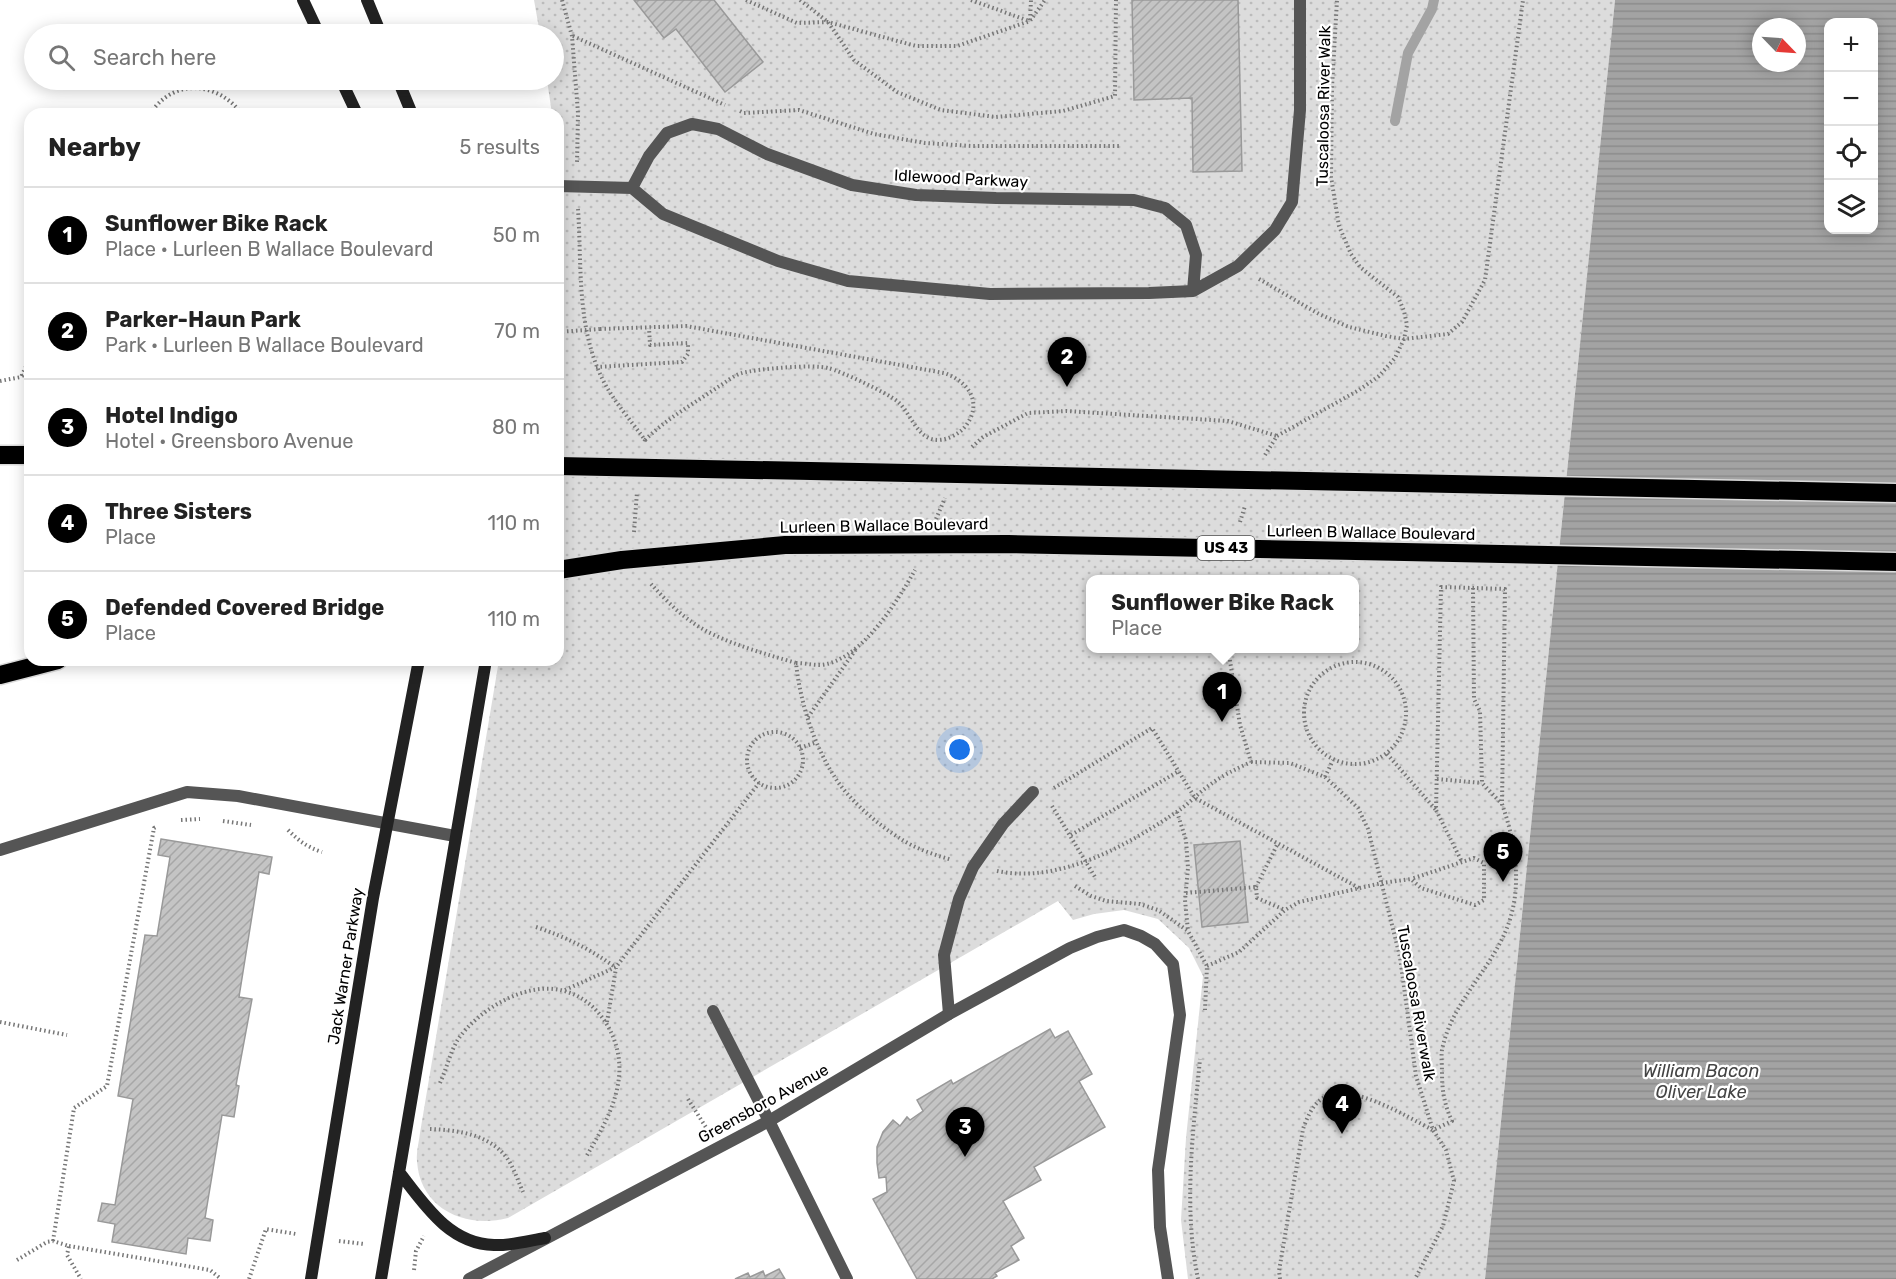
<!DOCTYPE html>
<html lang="en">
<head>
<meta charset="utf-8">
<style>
  body { margin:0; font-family:Rubik,sans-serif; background:#f2f2f2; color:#222 }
  .controls { position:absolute; right:18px; top:18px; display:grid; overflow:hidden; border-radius:12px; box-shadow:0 3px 15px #0003 }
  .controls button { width:54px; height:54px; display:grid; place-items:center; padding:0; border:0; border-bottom:2px solid #e0e0e0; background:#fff; color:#222; font:30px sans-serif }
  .compass { position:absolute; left:1752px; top:18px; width:54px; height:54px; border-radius:50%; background:#fff; box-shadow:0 3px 15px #0003; rotate:115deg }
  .you { position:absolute; left:960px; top:750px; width:21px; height:21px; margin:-15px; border:4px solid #fff; border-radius:50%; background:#1a73e8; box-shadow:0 0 0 9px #1a73e833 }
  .badge { display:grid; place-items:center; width:39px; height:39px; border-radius:50%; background:#000; color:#fff; font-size:20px; font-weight:700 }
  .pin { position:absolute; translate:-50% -50px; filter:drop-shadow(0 2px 3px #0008) }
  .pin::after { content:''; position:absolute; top:32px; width:21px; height:18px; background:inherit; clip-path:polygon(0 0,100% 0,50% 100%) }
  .popup { position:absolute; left:1086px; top:575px; width:273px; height:78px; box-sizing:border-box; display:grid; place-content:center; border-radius:12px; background:#fff; filter:drop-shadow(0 2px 4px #0005); font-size:20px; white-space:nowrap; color:#767676 }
  .popup b { font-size:22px; color:#222 }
  .popup::after { content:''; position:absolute; left:50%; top:100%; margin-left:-12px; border:12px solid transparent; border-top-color:#fff }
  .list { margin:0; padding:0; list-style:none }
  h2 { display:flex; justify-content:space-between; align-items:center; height:78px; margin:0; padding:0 24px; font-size:26px }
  h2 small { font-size:20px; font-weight:400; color:#767676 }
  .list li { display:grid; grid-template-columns:39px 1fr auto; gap:18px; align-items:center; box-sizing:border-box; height:96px; padding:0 24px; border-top:2px solid #e0e0e0 }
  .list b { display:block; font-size:22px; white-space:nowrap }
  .list p { margin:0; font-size:20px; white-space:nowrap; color:#767676 }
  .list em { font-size:20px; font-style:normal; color:#767676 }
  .icon { flex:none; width:33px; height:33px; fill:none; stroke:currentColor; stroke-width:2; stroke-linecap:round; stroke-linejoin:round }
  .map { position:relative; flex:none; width:1896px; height:1279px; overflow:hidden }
  .search { position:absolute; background:#fff; box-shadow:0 3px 15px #0003; left:24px; top:24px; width:540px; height:66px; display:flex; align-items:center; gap:15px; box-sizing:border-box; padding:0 21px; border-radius:33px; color:#767676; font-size:22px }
  .panel { position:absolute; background:#fff; box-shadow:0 3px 15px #0003; left:24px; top:108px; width:540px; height:558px; border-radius:18px }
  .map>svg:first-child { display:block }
  .park { fill:url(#park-dots); fill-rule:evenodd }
  .water { fill:url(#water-rules); fill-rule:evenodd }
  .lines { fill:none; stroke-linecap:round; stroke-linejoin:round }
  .stream { stroke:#a3a3a3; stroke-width:10 }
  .building { fill:url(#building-hatch); stroke:#999; stroke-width:1.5 }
  .highway-casing { stroke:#dbdbdb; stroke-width:21 }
  .path { stroke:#777; stroke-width:4; stroke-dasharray:1.5 3; stroke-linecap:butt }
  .lane { stroke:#555; stroke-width:12 }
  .street { stroke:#555; stroke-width:12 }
  .secondary { stroke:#222; stroke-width:12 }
  .highway { stroke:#000; stroke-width:18 }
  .highway-bridge-casing { stroke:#dbdbdb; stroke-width:21; stroke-linecap:butt }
  .path-bridge { stroke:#777; stroke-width:4; stroke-dasharray:1.5 3; stroke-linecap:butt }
  .highway-bridge { stroke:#000; stroke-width:18 }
  .labels { text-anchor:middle; stroke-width:4.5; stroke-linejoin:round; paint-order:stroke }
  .shield { fill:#fff; stroke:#4c4c4c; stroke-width:1.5 }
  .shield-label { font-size:15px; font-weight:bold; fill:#000 }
  .street-label { font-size:16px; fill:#000; stroke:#fff }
  .water-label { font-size:18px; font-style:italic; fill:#444; stroke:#fff }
</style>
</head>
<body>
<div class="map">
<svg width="1896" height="1279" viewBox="0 0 1896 1279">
  <defs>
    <pattern id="park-dots" width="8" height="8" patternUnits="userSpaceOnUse" patternTransform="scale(1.5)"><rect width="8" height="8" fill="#dcdcdc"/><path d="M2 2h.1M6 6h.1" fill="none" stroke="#bbb" stroke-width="1.8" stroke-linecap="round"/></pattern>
    <pattern id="water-rules" width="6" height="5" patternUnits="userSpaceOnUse" patternTransform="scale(1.5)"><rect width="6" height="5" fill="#a3a3a3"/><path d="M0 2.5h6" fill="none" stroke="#8b8b8b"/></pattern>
    <pattern id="building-hatch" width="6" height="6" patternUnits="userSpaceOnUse" patternTransform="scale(1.5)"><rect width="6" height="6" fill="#c4c4c4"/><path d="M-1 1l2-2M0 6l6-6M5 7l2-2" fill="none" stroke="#a7a7a7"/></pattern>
  </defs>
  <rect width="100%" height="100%" fill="#fff"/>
  <path class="park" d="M534 0H1615L1485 1279H1188L1181 1220 1186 1138 1203 976 1189 948 1158 919 1124 910 1094 914 1073 920 1058 901 508 1218C465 1229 420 1209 417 1161 416 1152 419 1142 420 1133L499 660H558V114H552L547 80H554V34H540ZM1090 580H1354V648H1090Z"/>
  <path class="water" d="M1615 0H1896V1279H1485ZM1828 22H1874V230H1828ZM1761 27H1797V63H1761Z"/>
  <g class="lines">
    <path class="stream" d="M1395 121 1408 53 1432 9 1434 0"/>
  </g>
  <path class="building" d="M634 0H714L763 62 725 92 676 29 664 38Z
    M1132 0H1238L1242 171 1193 172 1192 98 1134 100Z
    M161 839 272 857 269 874 259 872 239 997 252 999 236 1085 239 1086 234 1117 222 1115 205 1218 213 1220 210 1241 188 1238 186 1254 112 1242 115 1224 98 1221 102 1203 115 1205 133 1099 118 1096 145 935 157 936 170 857 158 855Z
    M1240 841 1248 922 1202 927 1194 845Z
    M1050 1029 1055 1038 1068 1031 1092 1074 1079 1081 1105 1127 1034 1167 1041 1180 1003 1201 1024 1238 1011 1246 1019 1260 995 1273 997 1276 992 1279H917L873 1199 887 1192 886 1177 879 1178 877 1163V1147L883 1132 893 1120 900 1126 907 1117 910 1120 923 1111 917 1100 951 1080 953 1084Z
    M779 1269 785 1279H735L748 1273 750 1277 763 1271 765 1276Z"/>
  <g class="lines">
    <g class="highway-casing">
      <path id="highway" d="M0 455H30
        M0 675 58 660"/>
    </g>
    <path class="path" d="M562 0 572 36 578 113 577 163
      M746 0 797 23 828 22 916 46H957L1030 21 1045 0
      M800 0 828 22 854 60 897 92 941 110 996 117 1063 111 1115 96 1116 0
      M971 0 1029 21
      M1030 20 1031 0
      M573 36 725 105
      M740 111 744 113 799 110 874 134 925 143 971 146H1121
      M150 114C174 77 218 82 242 114
      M578 209C582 268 576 330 605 384 616 404 632 422 645 440L644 443
      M1259 279 1319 314 1349 327 1386 336 1404 339 1448 334 1462 322 1485 280 1523 0
      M600 329 686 326 944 373C962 379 980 395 971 417 967 426 961 432 953 436 919 452 914 415 897 401 887 393 841 371 828 368 813 364 756 369 742 373 734 375 725 383 718 387 693 404 666 419 645 440
      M596 367 682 362 688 354V343L650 345 649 328
      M22 376 30 372
      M0 381 21 377 30 358
      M972 447 983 437 1028 413 1066 411 1228 421 1277 436
      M1265 455 1277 436 1359 390 1379 376 1395 358 1404 339 1407 325 1404 311 1398 297 1360 267 1351 254 1339 226 1331 177 1332 87 1337 0
      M936 519 945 498
      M1240 522 1245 506
      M634 532 637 492
      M651 584C663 597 677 612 692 622 717 641 766 654 796 663 800 701 813 743 834 776 848 799 878 825 901 839 916 849 935 855 952 860
      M1473 588 1474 699 1480 711 1482 783 1501 803
      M1304 713a51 51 0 1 1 102 0a51 51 0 1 1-102 0Z
      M796 663C804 663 812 665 820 665 860 662 897 602 915 570
      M808 717 857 648
      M747 760a28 28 0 1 1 56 0a28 28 0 1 1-56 0Z
      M800 748 817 742
      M1387 754 1436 810
      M1251 762 1290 763 1325 777 1358 808 1368 829 1400 957 1416 1076 1433 1130 1446 1150 1454 1181 1443 1226 1415 1279
      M1325 777 1333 760
      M1437 779 1482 783
      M1054 788 1152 728 1195 798 1361 889
      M1052 806 1095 877
      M1177 812 1186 840 1188 868 1185 900 1188 931
      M181 820 200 819
      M223 821 251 825
      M288 830C299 841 307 847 322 852
      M1071 835 1179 771
      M997 871C1059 884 1126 846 1175 813 1188 805 1198 793 1211 784 1223 775 1236 769 1251 762L1240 725 1228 648
      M1075 886 1091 896 1106 901 1140 904 1158 910 1188 931 1207 966 1205 1010
      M1256 887 1278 843
      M1186 893 1256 887 1257 898 1285 910
      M536 927C566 937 590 949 615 967
      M1207 966 1239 952 1285 910 1299 902 1382 883 1411 879 1421 888 1475 905 1484 900V863L1474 858 1411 879
      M565 990 616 967 759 783
      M0 1022 67 1035
      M607 1022 616 968
      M440 1083C446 1070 450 1053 457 1041 477 1010 527 980 564 991 600 1000 623 1041 619 1077 616 1106 601 1131 586 1157
      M688 1099 707 1129
      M430 1129C457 1130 489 1134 507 1158 514 1168 518 1181 523 1192
      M53 1241 74 1108 107 1086 154 828 156 827
      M339 1241 364 1244
      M69 1246 210 1270 221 1279
      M17 1260 47 1242 53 1241 69 1246 67 1255 81 1279
      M414 1270 416 1251 424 1236
      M249 1279 266 1229 296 1234
      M1198 1279C1183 1206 1193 1133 1200 1059
      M1280 1279 1279 1271 1303 1129C1307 1118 1312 1105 1323 1098 1351 1081 1407 1117 1433 1130L1452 1121C1444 1104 1442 1090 1442 1072 1442 1065 1441 1057 1442 1050 1452 998 1500 963 1512 912 1521 876 1514 838 1502 804L1505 589 1441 587 1436 810 1462 862"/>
    <path class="lane" d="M558 186 632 188 663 214 778 261 848 281 990 294 1149 293 1193 291 1196 255 1186 225 1165 208 1134 200 996 198 916 195 852 185 767 154 718 129 692 124 667 133 649 156 632 188
      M1193 291 1238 266 1275 230 1292 202 1300 110V0
      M0 850 187 792 238 796 455 836
      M713 1011 769 1121
      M949 1014 944 955 959 899 973 867 1003 824 1033 792"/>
    <path class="street" d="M769 1121 847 1279
      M469 1279 769 1121 949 1014 1070 948 1097 937 1124 930 1141 936 1155 944 1173 964 1180 1015 1158 1170 1160 1227 1168 1279"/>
    <path class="secondary" d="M303 0 319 34
      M367 0 381 34
      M341 80 357 114
      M398 80 412 114
      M399 1172C424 1204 449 1244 494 1245 510 1246 528 1241 545 1238
      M311 1279 373 898 419 660
      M381 1279 486 660"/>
    <use href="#highway" class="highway"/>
    <g class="highway-bridge-casing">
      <path id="highway-bridge" d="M558 466 1896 493
        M558 570 622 560 785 545 1008 544 1896 562"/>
    </g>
    <path class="path-bridge" d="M558 332 600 329"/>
    <use href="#highway-bridge" class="highway-bridge"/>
  </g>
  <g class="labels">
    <rect class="shield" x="1197.5" y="536" width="57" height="24" rx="4.5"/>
    <g class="shield-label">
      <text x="1226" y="553">US 43</text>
    </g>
    <g class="street-label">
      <text transform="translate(1323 106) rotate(-89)" y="6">Tuscaloosa River Walk</text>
      <text transform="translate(961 178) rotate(3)" y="6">Idlewood Parkway</text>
      <text transform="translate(884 525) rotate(-1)" y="6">Lurleen B Wallace Boulevard</text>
      <text transform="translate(1371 532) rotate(1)" y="6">Lurleen B Wallace Boulevard</text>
      <text transform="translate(345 966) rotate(-81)" y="6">Jack Warner Parkway</text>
      <text transform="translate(1417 1003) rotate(80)" y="6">Tuscaloosa Riverwalk</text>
      <text transform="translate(763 1103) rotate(-29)" y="6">Greensboro Avenue</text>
    </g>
    <g class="water-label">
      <text x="1701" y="1077">William Bacon<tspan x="1701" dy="21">Oliver Lake</tspan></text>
    </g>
  </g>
</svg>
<div class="controls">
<button>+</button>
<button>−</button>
<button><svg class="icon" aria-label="locate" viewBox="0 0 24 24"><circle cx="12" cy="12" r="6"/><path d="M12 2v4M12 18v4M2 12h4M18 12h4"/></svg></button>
<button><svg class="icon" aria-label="layers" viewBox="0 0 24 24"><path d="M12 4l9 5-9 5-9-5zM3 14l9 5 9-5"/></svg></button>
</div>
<svg class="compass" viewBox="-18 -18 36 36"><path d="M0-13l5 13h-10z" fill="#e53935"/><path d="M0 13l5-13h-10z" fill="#767676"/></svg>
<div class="you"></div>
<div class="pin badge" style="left:1222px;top:722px">1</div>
<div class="popup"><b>Sunflower Bike Rack</b>Place</div>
<div class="pin badge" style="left:1067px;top:387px">2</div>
<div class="pin badge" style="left:965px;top:1157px">3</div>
<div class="pin badge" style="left:1342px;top:1134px">4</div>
<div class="pin badge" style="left:1503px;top:882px">5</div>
<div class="search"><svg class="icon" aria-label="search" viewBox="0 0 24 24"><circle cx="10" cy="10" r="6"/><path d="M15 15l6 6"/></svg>Search here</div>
<section class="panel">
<h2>Nearby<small>5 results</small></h2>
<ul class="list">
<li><span class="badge">1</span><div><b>Sunflower Bike Rack</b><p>Place · Lurleen B Wallace Boulevard</p></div><em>50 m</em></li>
<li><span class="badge">2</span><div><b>Parker-Haun Park</b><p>Park · Lurleen B Wallace Boulevard</p></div><em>70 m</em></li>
<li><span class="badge">3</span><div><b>Hotel Indigo</b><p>Hotel · Greensboro Avenue</p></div><em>80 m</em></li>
<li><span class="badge">4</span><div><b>Three Sisters</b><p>Place</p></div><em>110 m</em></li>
<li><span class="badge">5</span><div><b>Defended Covered Bridge</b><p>Place</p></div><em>110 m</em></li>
</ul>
</section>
</div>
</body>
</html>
